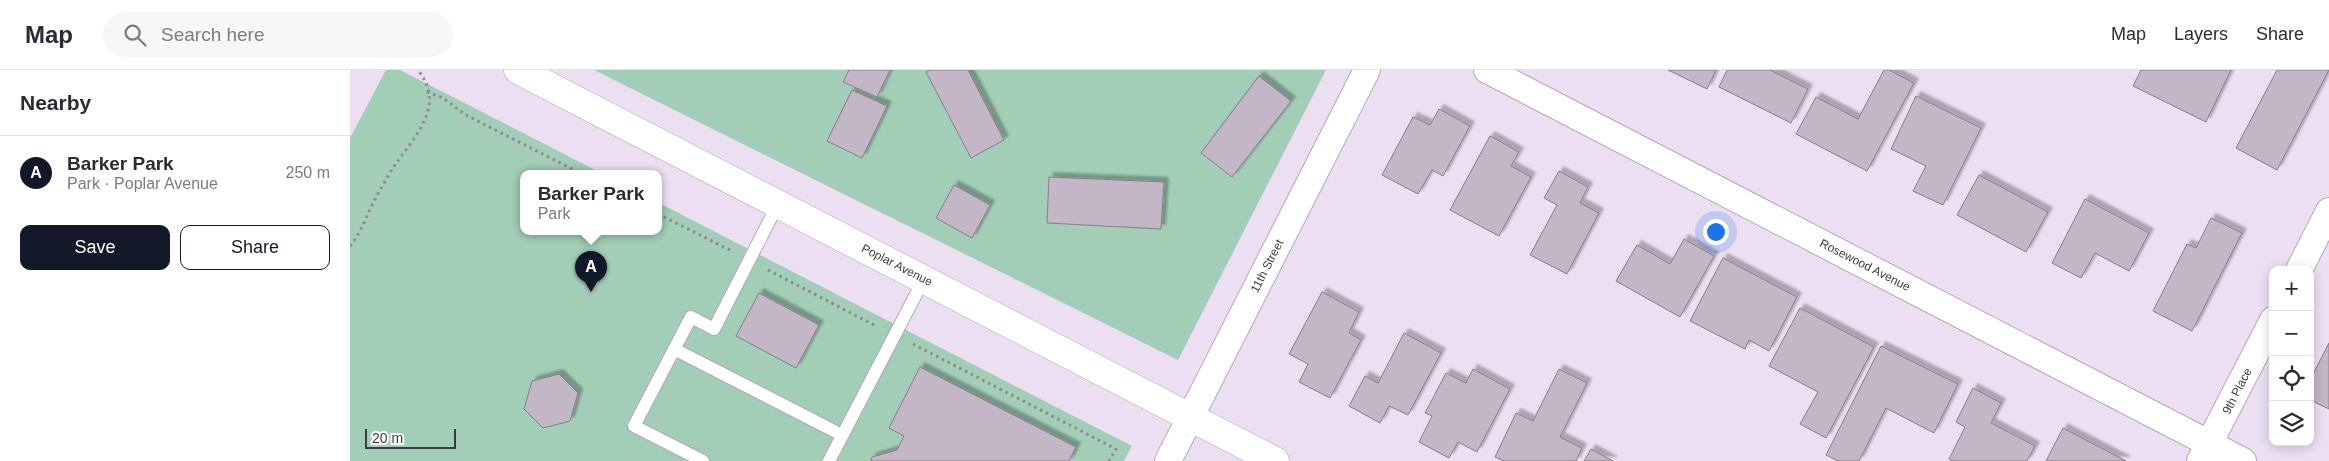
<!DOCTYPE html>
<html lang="en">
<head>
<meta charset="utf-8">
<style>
  body { margin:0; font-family:Helvetica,sans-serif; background:#f7f7f7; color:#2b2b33 }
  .controls { position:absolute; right:15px; bottom:15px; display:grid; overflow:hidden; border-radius:10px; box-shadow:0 2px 12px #0003 }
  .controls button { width:45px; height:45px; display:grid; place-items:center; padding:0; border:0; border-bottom:1px solid #e1e1e2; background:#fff; color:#2b2b33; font:25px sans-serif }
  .scale { position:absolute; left:15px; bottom:12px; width:91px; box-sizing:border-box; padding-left:5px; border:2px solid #3e3940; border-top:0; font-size:14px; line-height:18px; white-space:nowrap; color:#3e3940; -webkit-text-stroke:4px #fff; paint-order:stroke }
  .you { position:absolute; left:1365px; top:161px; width:18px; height:18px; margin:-12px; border:4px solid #fff; border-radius:50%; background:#1a73e8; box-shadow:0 0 0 8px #1a73e833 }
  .badge { display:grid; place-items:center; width:32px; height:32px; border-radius:50%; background:#111827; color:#fff; font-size:16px; font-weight:700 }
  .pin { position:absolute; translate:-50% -41px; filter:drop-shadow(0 1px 2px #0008) }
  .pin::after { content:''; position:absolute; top:26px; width:18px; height:15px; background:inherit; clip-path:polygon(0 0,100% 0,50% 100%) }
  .popup { position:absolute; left:170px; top:100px; width:142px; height:65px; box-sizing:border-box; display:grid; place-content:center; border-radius:10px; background:#fff; filter:drop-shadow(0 1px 4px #0005); font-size:16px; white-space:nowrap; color:#7c7c81 }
  .popup b { font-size:19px; color:#2b2b33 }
  .popup::after { content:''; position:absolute; left:50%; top:100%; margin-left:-10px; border:10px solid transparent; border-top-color:#fff }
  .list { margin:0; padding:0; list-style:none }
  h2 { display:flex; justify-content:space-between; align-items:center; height:65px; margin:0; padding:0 20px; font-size:21px }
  h2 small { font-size:16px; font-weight:400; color:#7c7c81 }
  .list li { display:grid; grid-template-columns:32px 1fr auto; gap:15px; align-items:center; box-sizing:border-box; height:75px; padding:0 20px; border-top:1px solid #e1e1e2 }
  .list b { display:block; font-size:19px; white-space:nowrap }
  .list p { margin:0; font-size:16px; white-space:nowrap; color:#7c7c81 }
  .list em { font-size:16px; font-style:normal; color:#7c7c81 }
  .actions { display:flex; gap:10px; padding:15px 20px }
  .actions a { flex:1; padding:11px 0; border:1px solid #111827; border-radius:10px; text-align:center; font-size:18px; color:#111827 }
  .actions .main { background:#111827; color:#fff }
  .icon { flex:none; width:28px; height:28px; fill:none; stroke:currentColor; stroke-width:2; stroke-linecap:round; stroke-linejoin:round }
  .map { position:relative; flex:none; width:1979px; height:391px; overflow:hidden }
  header { display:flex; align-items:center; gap:30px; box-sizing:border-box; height:70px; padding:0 25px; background:#fff; border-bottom:1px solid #e1e1e2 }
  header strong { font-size:24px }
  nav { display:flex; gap:28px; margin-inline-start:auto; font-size:18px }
  .search { width:350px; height:45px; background:#f7f7f7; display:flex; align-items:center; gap:12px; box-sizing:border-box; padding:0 18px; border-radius:28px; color:#7c7c81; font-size:19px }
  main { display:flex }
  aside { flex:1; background:#fff }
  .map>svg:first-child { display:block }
  .green { fill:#a2cdb6 }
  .building { fill:#c2b6c7; stroke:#887d8d; filter:url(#shadow) }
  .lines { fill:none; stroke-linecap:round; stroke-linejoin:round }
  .lane-casing { stroke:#b4a9b9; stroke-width:14 }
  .street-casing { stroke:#b4a9b9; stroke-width:28 }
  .secondary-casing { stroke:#b4a9b9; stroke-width:29 }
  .path { stroke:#908894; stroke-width:3; stroke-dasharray:2.5 4; stroke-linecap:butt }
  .lane { stroke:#fff; stroke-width:12 }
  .street { stroke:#fff; stroke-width:26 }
  .secondary { stroke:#fff; stroke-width:28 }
  .labels { text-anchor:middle; stroke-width:4; stroke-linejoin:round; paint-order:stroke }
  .street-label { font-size:12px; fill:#3e3940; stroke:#fff }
</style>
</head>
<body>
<header>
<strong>Map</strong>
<div class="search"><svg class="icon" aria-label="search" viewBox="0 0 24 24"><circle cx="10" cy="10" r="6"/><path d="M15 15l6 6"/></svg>Search here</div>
<nav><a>Map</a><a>Layers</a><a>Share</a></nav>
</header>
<main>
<aside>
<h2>Nearby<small></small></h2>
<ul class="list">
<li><span class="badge">A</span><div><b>Barker Park</b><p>Park · Poplar Avenue</p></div><em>250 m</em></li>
</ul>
<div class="actions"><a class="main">Save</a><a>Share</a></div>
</aside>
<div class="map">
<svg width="1979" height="391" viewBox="0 0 1979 391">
  <defs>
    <filter id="shadow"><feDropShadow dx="4.5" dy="-4.5" stdDeviation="1" flood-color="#0004"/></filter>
  </defs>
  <rect width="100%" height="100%" fill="#ebdff1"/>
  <path class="green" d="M36 0H50L251 103H174V161H308L309 133 782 376 774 391H0V68Z
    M244 0H976L828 290Z"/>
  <path class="building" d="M499 0H540L527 27 493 12Z
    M580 0H618L654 70 621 88 576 2Z
    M1318 0H1366L1357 19Z
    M1377 0H1420L1458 19 1441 53 1369 17Z
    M1534 0H1539L1564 13 1517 101 1446 64 1466 27 1508 49Z
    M1791 0H1881L1856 52 1783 16Z
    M1927 0H1979L1927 100 1886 78Z
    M909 6 941 31 882 107 851 83Z
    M502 20 537 36 512 88 477 71Z
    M1566 26 1631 58 1593 135 1563 121 1576 96 1541 79Z
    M1089 39 1120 56 1093 106 1082 100 1068 124 1032 105 1063 47 1080 55Z
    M1140 66 1169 82 1161 96 1181 107 1149 166 1100 140Z
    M1209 101 1238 117 1230 133 1249 143 1217 204 1180 185 1207 135 1194 128Z
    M1629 105 1698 142 1676 182 1607 145Z
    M699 107 814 112 811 159 697 153Z
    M604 115 640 135 622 168 586 148Z
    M1735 129 1799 163 1779 201 1745 183 1731 208 1702 193Z
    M1861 148 1892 163 1842 261 1803 241 1837 174 1846 178Z
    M1334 169 1364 186 1330 247 1266 211 1287 175 1320 194Z
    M1373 188 1447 227 1419 281 1399 270 1395 279 1340 251Z
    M972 222 1009 242 999 263 1011 270 980 328 949 312 958 294 939 284Z
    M409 223 469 255 446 298 386 266Z
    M1450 238 1524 277 1476 368 1450 354 1468 322 1419 296Z
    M1054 263 1091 283 1058 345 1039 336 1030 353 999 336 1015 306 1028 313Z
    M1979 273V339L1960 330V310Z
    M1531 276 1608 314 1584 363 1536 338 1509 391H1488L1476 385Z
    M570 297 726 377 719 391H521L522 387 547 380 554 366 539 358Z
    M1123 299 1160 319 1127 382 1108 372 1099 388 1069 372 1082 346 1075 343 1096 303 1116 313Z
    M1209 299 1237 313 1210 367 1232 378 1226 391H1154L1145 387 1166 343 1183 351Z
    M209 304 228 323 220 351 193 358 174 339 182 311Z
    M1623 318 1651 333 1641 353 1685 376 1677 391H1603L1599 389 1615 357 1606 352Z
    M1713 358 1776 391H1696Z
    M1241 379 1263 391H1234Z"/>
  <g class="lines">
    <g class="lane-casing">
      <path id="lane" d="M324 279 492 365
        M353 391 284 356 341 247 364 259 428 134
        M479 391 574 209"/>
    </g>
    <g class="street-casing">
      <path id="street" d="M1137 0 1893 391
        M1949 200 1979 141
        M818 391 1017 0
        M1850 391 1923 250"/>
    </g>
    <g class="secondary-casing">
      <path id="secondary" d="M168 0 925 391"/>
    </g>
    <path class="path" d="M77 22 93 28 114 44 230 103
      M308 144 380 180
      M0 176C14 159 18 140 29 122 34 113 39 104 45 95 64 67 97 36 68 0
      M418 200 526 256
      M563 274 766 379 759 391"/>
    <use href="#lane" class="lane"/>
    <use href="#street" class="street"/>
    <use href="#secondary" class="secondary"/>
  </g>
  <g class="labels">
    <g class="street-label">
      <text transform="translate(547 195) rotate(27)" y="4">Poplar Avenue</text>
      <text transform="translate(1515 195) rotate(27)" y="4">Rosewood Avenue</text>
      <text transform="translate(917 196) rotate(-63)" y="4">11th Street</text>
      <text transform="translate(1887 321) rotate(-63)" y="4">9th Place</text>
    </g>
  </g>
</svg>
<div class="controls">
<button>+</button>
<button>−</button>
<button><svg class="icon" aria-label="locate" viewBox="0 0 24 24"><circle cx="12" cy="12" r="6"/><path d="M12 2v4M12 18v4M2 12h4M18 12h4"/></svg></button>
<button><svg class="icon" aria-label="layers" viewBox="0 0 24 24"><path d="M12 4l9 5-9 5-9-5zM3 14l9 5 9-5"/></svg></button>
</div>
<div class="scale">20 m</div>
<div class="you"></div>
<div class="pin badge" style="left:241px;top:222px">A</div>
<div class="popup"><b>Barker Park</b>Park</div>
</div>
</main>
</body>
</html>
